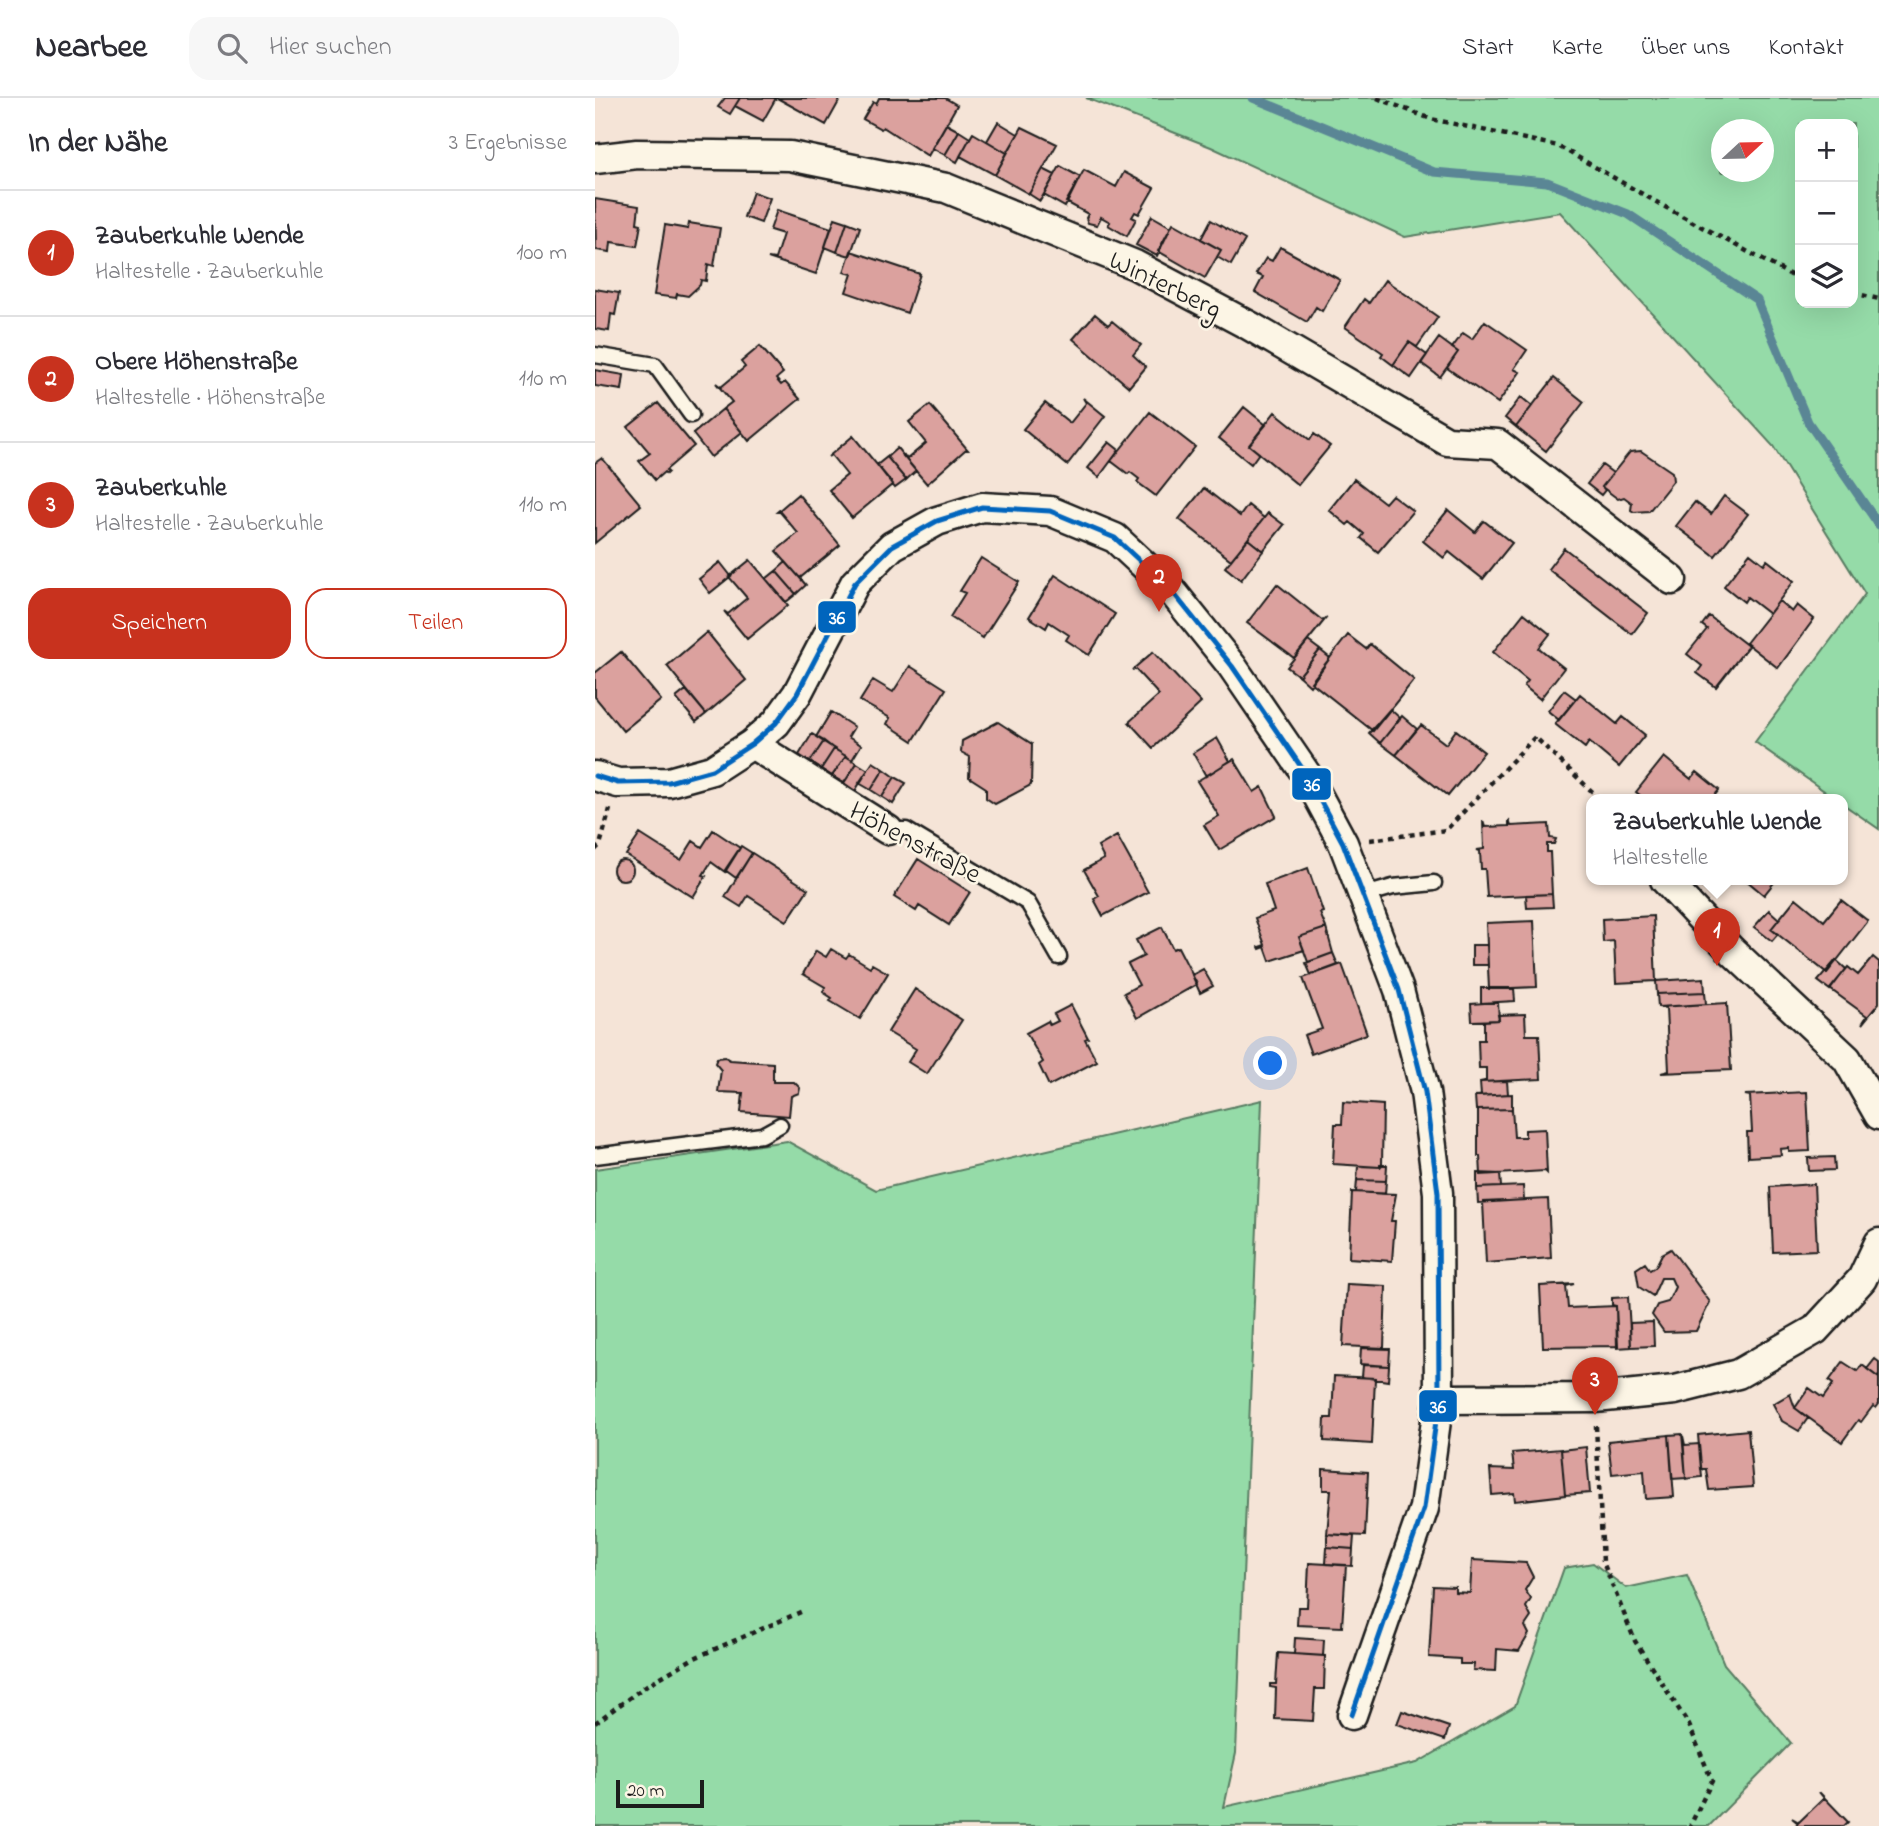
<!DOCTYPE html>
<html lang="de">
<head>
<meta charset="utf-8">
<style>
  body { margin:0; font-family:"Indie Flower",sans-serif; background:#f7f7f7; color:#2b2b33 }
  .controls { position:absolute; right:21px; top:21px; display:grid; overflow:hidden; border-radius:14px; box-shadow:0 7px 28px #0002 }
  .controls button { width:63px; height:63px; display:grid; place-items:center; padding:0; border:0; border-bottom:2px solid #e1e1e2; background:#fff; color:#2b2b33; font:35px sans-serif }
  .compass { position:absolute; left:1116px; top:21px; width:63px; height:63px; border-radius:50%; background:#fff; box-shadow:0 7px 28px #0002; rotate:68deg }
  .scale { position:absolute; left:21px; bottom:18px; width:88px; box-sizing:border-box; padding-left:7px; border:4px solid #1c1c1c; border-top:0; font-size:19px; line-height:24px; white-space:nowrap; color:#1c1c1c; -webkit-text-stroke:5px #fcf5e5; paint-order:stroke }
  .you { position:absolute; left:676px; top:966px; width:24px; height:24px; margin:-18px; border:5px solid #fff; border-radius:50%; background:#1a73e8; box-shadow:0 0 0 10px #1a73e833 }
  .badge { display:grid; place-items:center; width:46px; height:46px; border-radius:50%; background:#c8321e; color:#fff; font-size:23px; font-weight:700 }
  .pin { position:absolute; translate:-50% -58px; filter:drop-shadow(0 2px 4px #0008) }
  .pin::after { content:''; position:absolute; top:37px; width:24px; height:21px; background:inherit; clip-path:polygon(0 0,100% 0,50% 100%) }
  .popup { position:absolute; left:991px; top:696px; width:262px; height:91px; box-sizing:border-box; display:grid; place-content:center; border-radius:14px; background:#fff; filter:drop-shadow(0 2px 5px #0005); font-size:23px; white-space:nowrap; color:#7c7c81 }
  .popup b { font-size:26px; color:#2b2b33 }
  .popup::after { content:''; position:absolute; left:50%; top:100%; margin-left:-14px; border:14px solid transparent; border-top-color:#fff }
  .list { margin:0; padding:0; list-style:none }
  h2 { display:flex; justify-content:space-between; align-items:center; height:91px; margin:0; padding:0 28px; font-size:30px }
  h2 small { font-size:23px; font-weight:400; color:#7c7c81 }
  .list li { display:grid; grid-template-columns:46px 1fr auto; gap:21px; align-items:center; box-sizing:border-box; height:126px; padding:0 28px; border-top:2px solid #e1e1e2 }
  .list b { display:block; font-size:26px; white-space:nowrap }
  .list p { margin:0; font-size:23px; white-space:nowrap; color:#7c7c81 }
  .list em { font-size:23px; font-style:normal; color:#7c7c81 }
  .actions { display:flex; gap:14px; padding:21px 28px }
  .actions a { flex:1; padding:16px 0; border:2px solid #c8321e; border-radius:21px; text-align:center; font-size:24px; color:#c8321e }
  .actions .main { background:#c8321e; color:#fff }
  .icon { flex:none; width:38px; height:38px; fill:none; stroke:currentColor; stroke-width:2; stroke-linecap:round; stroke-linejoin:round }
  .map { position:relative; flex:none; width:1284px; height:1728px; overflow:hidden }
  header { display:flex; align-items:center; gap:42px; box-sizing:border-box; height:98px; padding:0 35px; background:#fff; border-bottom:2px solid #e1e1e2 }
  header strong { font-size:33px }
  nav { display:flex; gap:38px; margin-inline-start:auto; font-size:24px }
  .search { width:490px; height:63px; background:#f7f7f7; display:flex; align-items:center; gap:18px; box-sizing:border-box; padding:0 24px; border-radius:21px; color:#7c7c81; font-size:26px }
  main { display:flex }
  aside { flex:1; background:#fff }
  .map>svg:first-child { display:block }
  .green { fill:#95dba8; stroke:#587c62; stroke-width:2; fill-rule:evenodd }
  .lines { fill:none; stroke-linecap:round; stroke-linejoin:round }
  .stream { stroke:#5a8695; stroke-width:9 }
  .building { fill:#dba19e; stroke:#1c1c1c; stroke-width:2 }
  .lane-casing { stroke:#1c1c1c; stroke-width:19 }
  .street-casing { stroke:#1c1c1c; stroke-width:33 }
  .path { stroke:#1c1c1c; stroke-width:4.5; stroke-dasharray:5 5; stroke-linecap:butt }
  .lane { stroke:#fcf5e5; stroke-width:14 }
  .street { stroke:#fcf5e5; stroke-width:28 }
  .bus-1-casing { stroke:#fcf5e5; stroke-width:10 }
  .bus-1 { stroke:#0065bd; stroke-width:5 }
  .labels { text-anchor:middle; stroke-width:5; stroke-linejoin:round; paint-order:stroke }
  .street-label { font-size:28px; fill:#1c1c1c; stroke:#fcf5e5 }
  .line-badge { stroke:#fcf5e5; stroke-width:2.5 }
  .badge-label { font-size:19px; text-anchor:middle; font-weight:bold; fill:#fff }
</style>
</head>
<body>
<header>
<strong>Nearbee</strong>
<div class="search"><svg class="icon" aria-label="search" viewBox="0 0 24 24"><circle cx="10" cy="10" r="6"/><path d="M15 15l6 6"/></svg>Hier suchen</div>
<nav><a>Start</a><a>Karte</a><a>Über uns</a><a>Kontakt</a></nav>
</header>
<main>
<aside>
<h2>In der Nähe<small>3 Ergebnisse</small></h2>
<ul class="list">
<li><span class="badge">1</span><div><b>Zauberkuhle Wende</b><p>Haltestelle · Zauberkuhle</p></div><em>100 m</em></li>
<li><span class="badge">2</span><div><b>Obere Höhenstraße</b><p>Haltestelle · Höhenstraße</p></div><em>110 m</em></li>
<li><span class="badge">3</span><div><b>Zauberkuhle</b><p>Haltestelle · Zauberkuhle</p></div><em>110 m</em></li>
</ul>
<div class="actions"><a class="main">Speichern</a><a>Teilen</a></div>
</aside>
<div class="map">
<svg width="1284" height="1728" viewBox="0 0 1284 1728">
  <rect width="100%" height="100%" fill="#f5e4d7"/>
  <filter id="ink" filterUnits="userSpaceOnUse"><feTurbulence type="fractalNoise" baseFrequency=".0143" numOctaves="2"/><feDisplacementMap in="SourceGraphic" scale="14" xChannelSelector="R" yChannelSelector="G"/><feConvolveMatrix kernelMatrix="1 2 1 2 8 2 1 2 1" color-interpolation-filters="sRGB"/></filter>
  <g filter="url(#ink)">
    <path class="green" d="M491 0H1284V731L1248 706V702H1242L1160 644 1270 496 1178 348 965 114 810 139 616 49ZM1205 26H1258V205H1205ZM1126 32H1168V74H1126Z
      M667 1002 641 1655 629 1709 822 1665 920 1608 969 1470 998 1465 1031 1490 1092 1477 1129 1566 1196 1645 1114 1728H0V1071L192 1043 281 1092Z"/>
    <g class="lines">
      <path class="stream" d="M658 0 839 74 952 84 1033 116 1162 202 1213 324 1284 427"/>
    </g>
    <path class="building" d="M130 0H145L135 16 123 9Z
      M145 0H181L168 23 140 8Z
      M182 0H246L231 27Z
      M284 0H350L362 7 333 58 288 29 286 31 268 21 278 4 281 6Z
      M403 24 423 36 412 55 392 43Z
      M351 26 364 33 350 57 337 50Z
      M427 29 462 46 434 96 400 77Z
      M364 33 375 40 362 64 350 57Z
      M378 35 412 55 400 77 365 58Z
      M465 68 485 79 470 109 449 97Z
      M448 71 460 77 445 103 434 96Z
      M489 72 521 89 529 74 559 90 544 116 540 114 537 119 541 121 532 138 513 127 515 124 506 119 502 127 493 125 491 120 493 116 471 104Z
      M158 94 175 100 166 125 149 119Z
      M0 101 44 108 42 125 46 126 42 148 16 144 15 154 1 152Z
      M182 112 236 130 221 176 173 160 180 161 188 136 175 132Z
      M557 118 576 129 562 158 541 147Z
      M240 120 252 124 242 154 230 149Z
      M616 122 650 142 636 167 622 159 626 152 606 141Z
      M252 124 265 129 255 158 242 154Z
      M94 125 125 130 119 168 113 166 111 183 106 182 105 187 93 198 82 196 81 200 59 197 70 127 93 131Z
      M578 125 626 152 610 180 563 153Z
      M685 149 745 182 727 213 721 209 712 224 660 194 668 179 661 176 671 160 677 163Z
      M256 153 325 176 312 215 251 194 257 176 249 174Z
      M790 182 843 219 822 249 814 244 798 267 786 258 788 255 750 229 769 201 774 205Z
      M0 191 24 195 20 217 16 216 14 233 0 231Z
      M500 216 513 227 517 223 546 247 538 257 551 269 534 289 478 241Z
      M890 223 932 252 919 271 925 274 903 305 852 270 863 254 857 250 868 235 877 241Z
      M844 240 863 254 845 279 826 265Z
      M814 244 832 257 816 280 798 267Z
      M165 248 188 275 181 281 186 287 190 284 205 301 154 343 128 311 137 304 121 285 126 289 150 269 146 264Z
      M0 272 29 277 27 292 0 288Z
      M959 280 989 304 951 353 921 329Z
      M926 299 937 308 921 329 910 320Z
      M488 300 510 318 472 367 428 331 450 305 475 325 491 305Z
      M63 305 99 348 71 372 73 374 71 376 69 374 60 382 44 363 55 355 33 329Z
      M335 307 373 352H370L332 386 308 358 309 357 312 361 331 345 314 324Z
      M649 309 671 327 654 347 664 355 656 366 624 340Z
      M128 311 147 334 116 359 98 336Z
      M555 314 600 349 561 398 542 384 544 381 535 374 533 376 516 363Z
      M680 314 715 342 719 336 735 348 703 387 654 347Z
      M258 338 298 386 257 420 234 392 252 377 236 357 233 359Z
      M514 344 524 352 504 379 493 370Z
      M302 350 321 373 311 382 292 359Z
      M1046 353 1077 374 1078 383 1054 413 1039 414 1036 412 1037 405 1029 399 1023 401 1007 389 1035 354Z
      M292 359 311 382 300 390 282 367Z
      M7 360 46 407 0 445V365Z
      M1007 367 1018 375 1007 389 1010 392 1006 397 992 386Z
      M759 381 790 405 797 397 818 413 783 454 766 440 769 436 755 424 752 427 734 412Z
      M609 390 645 418 653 407 669 420 636 462 584 421Z
      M203 396 245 447 205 480 181 453 203 435 185 414H182Z
      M1129 398 1153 416 1120 458 1081 428 1100 404 1116 416Z
      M853 412 880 434 889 423 917 445 888 481 854 454 849 460 828 443Z
      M673 415 689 427 668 453 653 441Z
      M653 441 668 453 646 482 630 469Z
      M969 450 1053 515 1037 536 953 471Z
      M1155 455 1169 466 1172 462 1199 483 1174 516 1152 499 1149 504 1129 488Z
      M386 460 424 484 388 540 355 519 370 495 365 493Z
      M155 462 193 507 152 541 129 513 133 516 152 500 134 479Z
      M125 464 136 478 115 495 104 481Z
      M191 464 211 487 201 496 181 473Z
      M181 473 201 496 191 504 171 481Z
      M460 477 520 516 494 557 471 542 474 537 454 524 451 530 434 519Z
      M682 486 728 523 732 519 699 560 652 525Z
      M1184 503 1197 514 1202 507 1219 521 1183 570 1151 545Z
      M929 515 955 536 944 550 969 570 945 601 929 588 933 583 898 554Z
      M1114 518 1153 548 1121 589 1102 575 1107 568 1092 556 1112 531 1107 527Z
      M112 534 151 582 111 616 72 568Z
      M753 537 771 551 775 546 819 582 778 633 716 584Z
      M713 543 725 552 704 578 692 569Z
      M725 552 735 560 715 588 704 578Z
      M26 554 66 602 28 633 0 599V575Z
      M558 554 606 605 558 650 534 624 564 597 540 571 537 572Z
      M315 568 351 591 318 643 292 626 295 620 265 603 278 582 298 594Z
      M91 592 111 616 101 624 81 600Z
      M969 592 981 601 964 622 953 613Z
      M985 596 1022 626 1028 619 1050 637 1024 669 994 644 990 650 960 626Z
      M795 611 805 620 785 645 774 635Z
      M236 614 259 629 253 639 266 647 257 662 221 639Z
      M807 618 822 631 801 657 785 645Z
      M403 624 437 646 436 687 400 706 391 700V690L374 679 375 659 366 654 367 643Z
      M826 627 851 646 861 632 889 654 853 698 801 657Z
      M217 636 229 643 215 664 204 657Z
      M622 640 635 663 611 678 598 655Z
      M229 643 239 651 226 671 215 664Z
      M239 651 251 658 237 678 226 671Z
      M251 658 262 665 249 685 237 678Z
      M1069 659 1096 681 1102 674 1124 692 1116 702H1051L1041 694Z
      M639 661 659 694 667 689 681 718 624 752 609 727 624 718 602 683Z
      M278 664 289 671 276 692 264 685Z
      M262 665 273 672 260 693 249 685Z
      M289 671 300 679 287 699 276 692Z
      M300 679 311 685 298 706 287 699Z
      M914 722 916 728 954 726 955 740 961 741 959 746H952V754H955L957 796 892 799 890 771H886L885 753 882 752 889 751 888 723 890 729 914 728Z
      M118 732 145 750 130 774 116 764 108 777 111 778 98 799 31 757 45 736 86 762 98 743 107 749Z
      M522 738 553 794 508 818 499 801 504 798 489 772 509 761 503 749Z
      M146 748 157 755 141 780 130 772Z
      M157 755 213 791 192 823 153 798 146 809 130 799Z
      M323 761 375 794 354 827 324 808 321 813 299 799Z
      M18 772a10 10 0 1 1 20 0a10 10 0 1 1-20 0Z
      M713 770 728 814 725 815 731 830 704 839 709 852 675 863 670 849 665 851 664 849 670 847 660 820 679 813 670 786Z
      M1151 782H1181L1169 797Z
      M957 796 958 809 932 810 931 797Z
      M1201 800 1229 823 1246 802 1273 823 1232 875 1176 831Z
      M1174 812 1184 821 1176 831 1183 836 1177 843 1159 829Z
      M1058 818 1061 883 1021 885 1019 843 1008 844 1007 821Z
      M939 823 942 889 894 891 891 825Z
      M567 829 578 851 583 849 602 886 542 920 529 895 544 887 533 866 549 858 541 842Z
      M731 830 738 855 713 864 704 839Z
      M877 847H892L893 867H877Z
      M236 851 251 860 254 856 275 869 277 866 293 875 265 921 235 903 237 900 228 894 230 889 208 876 221 853 231 859Z
      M738 855 743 867 716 877 711 865Z
      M1278 859 1284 864V905L1267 926 1272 918 1235 891 1253 869 1263 877Z
      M1241 862 1251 871 1235 892 1223 883Z
      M747 866 772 936 716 956 709 937 727 931 708 880Z
      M608 871 618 888 605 895 597 877Z
      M1109 880 1110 894 1062 896 1061 883Z
      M886 890H919L920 903 886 905Z
      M320 891 367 922 332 976 313 964 321 951 293 934Z
      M1110 894 1111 906 1063 909 1062 896Z
      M903 904 904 922 877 923 876 906Z
      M1132 905 1136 972 1066 975 1074 973 1071 910 1063 909Z
      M476 907 493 940 490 941 502 963 454 988 444 967 448 964 431 935 453 923 455 927 463 923 459 916Z
      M930 916 931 937H944L946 981 885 984 891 983V970H884L883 942H889V923L904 922 903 917Z
      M130 959 135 962 178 965V984H199L205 990 204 995 196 998 194 1018 146 1014 148 995 123 994 126 972 120 965 122 960Z
      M912 983 913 996 886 998 885 984Z
      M1212 994 1215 1053 1194 1054V1050L1185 1051 1186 1057 1153 1059 1152 1034H1157L1155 998 1150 997Z
      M917 996V1011L881 1012 880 998Z
      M748 1004 788 1007 787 1067 785 1069 738 1066 740 1026H747Z
      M917 1011 919 1039H930V1032L950 1031 952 1075 950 1073 886 1077 885 1058H883V1012Z
      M1239 1059 1240 1072 1214 1073 1213 1060Z
      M785 1067H792L791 1083 762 1082 763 1068 785 1069Z
      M882 1075 905 1076 906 1089 882 1090Z
      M762 1082 791 1083 790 1096 761 1094Z
      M1219 1086 1222 1152 1178 1154 1175 1089Z
      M928 1088 929 1102 883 1105 882 1090Z
      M757 1094 801 1096 796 1123H800L797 1163 754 1160Z
      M953 1101 956 1160 891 1165 888 1104Z
      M1076 1151 1115 1204 1101 1233 1069 1234 1057 1217 1062 1207 1073 1204 1080 1189 1076 1180H1066L1058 1198 1044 1189 1041 1171 1050 1165 1055 1172 1061 1168 1067 1156Z
      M752 1186 791 1188 789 1250 748 1248Z
      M979 1186 971 1188 973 1210 1021 1208 1023 1248 948 1249 945 1188Z
      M1033 1199 1036 1249 1022 1250 1021 1208 1017 1207V1200Z
      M1058 1224 1059 1248 1036 1249 1035 1225Z
      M766 1250 795 1251 794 1268 765 1266Z
      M1280 1261 1284 1264V1280L1272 1271Z
      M1248 1264 1262 1273 1267 1267 1284 1280V1306L1281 1310 1278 1308 1266 1324 1263 1322 1247 1344 1200 1310 1214 1290 1228 1300 1238 1286 1234 1283Z
      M768 1267 794 1268 793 1283 767 1279Z
      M739 1278 780 1280 777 1346 729 1343 730 1320H737Z
      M1195 1296 1200 1310 1213 1320 1204 1333 1187 1323 1178 1306Z
      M1153 1332 1158 1389 1114 1392 1111 1371H1106L1103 1337Z
      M1087 1336 1091 1380 1077 1381 1074 1337Z
      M1074 1337 1079 1399 1051 1401 1049 1373 1017 1376 1013 1343Z
      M1088 1338 1090 1347 1104 1346 1107 1379 1091 1381Z
      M991 1349 995 1395 970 1397 966 1352Z
      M966 1351 970 1397 920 1403 919 1395 897 1397 895 1371 919 1372 917 1355Z
      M728 1371 773 1374 770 1438 732 1436 736 1392H728Z
      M732 1436 759 1438 758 1451 732 1449Z
      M732 1449 758 1451 757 1468 731 1466Z
      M877 1462 931 1465 938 1479 930 1492 936 1501 931 1509 936 1519 930 1528 934 1536 924 1553 902 1551 901 1573 878 1572 879 1566H865V1561L834 1559 838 1488 860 1489V1494L875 1495Z
      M714 1465 751 1467 747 1529 702 1527 703 1509H712Z
      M700 1540 729 1542 728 1558 699 1556Z
      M683 1555 730 1558 729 1591H720L718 1623 680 1621 681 1590 675 1589V1586H681Z
      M807 1613 854 1629 850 1642 802 1626Z
      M1224 1694 1253 1724 1249 1728H1200L1203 1725 1197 1720 1204 1724 1229 1700Z"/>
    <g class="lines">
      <g class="lane-casing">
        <path id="lane" d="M0 257 60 267 96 317
          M293 732H311L433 805 464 859
          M770 797 798 789 839 785
          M0 1058 167 1037 185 1027"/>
      </g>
      <g class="street-casing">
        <path id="street" d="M0 61 42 56 195 58 351 90 540 167 655 228 852 343 903 346 1077 482
          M157 646 293 732
          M0 678 23 685 74 684 117 672 157 646 181 625 202 596 260 485 297 448 342 423 387 409 455 413 520 440 576 492 637 568 711 676 748 745 804 892 830 994 843 1095 844 1301 829 1410 757 1617
          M1070 782 1136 852 1252 961 1284 1017
          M844 1301 1000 1300 1080 1292 1143 1276 1220 1232 1267 1181 1284 1145"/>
      </g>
      <path class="path" d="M782 0 836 21 963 48 1072 110 1205 182
        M1258 195 1284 201
        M775 742 851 732 940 639 1006 702
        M0 752 5 747 15 711
        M1001 1328 1008 1464 1040 1543 1094 1627 1117 1683 1095 1728
        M0 1625 52 1587 97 1561 208 1513"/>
      <use href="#lane" class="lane"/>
      <use href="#street" class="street"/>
      <g class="bus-1-casing">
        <path id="bus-1" d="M0 678 23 685 74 684 117 672 157 646 181 625 202 596 260 485 297 448 342 423 387 409 455 413 520 440 576 492 637 568 711 676 748 745 804 892 830 994 843 1095 844 1301 829 1410 757 1617"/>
      </g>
      <use href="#bus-1" class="bus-1"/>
    </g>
  </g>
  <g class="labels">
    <g class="street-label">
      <text transform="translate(571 185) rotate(26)" y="10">Winterberg</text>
      <text transform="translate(321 743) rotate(28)" y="10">Höhenstraße</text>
    </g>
  </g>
  <g class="line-badge">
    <rect x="222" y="502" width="40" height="34" rx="7" fill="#0065bd"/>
    <rect x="696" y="669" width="41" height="34" rx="7" fill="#0065bd"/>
    <rect x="823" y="1291" width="40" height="34" rx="7" fill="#0065bd"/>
  </g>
  <g class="badge-label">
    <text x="242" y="526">36</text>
    <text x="717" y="693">36</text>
    <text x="843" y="1315">36</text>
  </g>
</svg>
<div class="controls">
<button>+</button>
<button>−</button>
<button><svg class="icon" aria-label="layers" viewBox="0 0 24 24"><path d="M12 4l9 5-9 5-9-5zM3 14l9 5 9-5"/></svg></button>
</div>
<svg class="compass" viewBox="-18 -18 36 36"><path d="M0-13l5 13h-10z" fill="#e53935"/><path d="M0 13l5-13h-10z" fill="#7c7c81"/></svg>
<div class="scale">20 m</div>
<div class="you"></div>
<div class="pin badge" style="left:1122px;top:868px">1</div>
<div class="popup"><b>Zauberkuhle Wende</b>Haltestelle</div>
<div class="pin badge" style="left:564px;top:514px">2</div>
<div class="pin badge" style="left:1000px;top:1317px">3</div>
</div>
</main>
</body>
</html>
